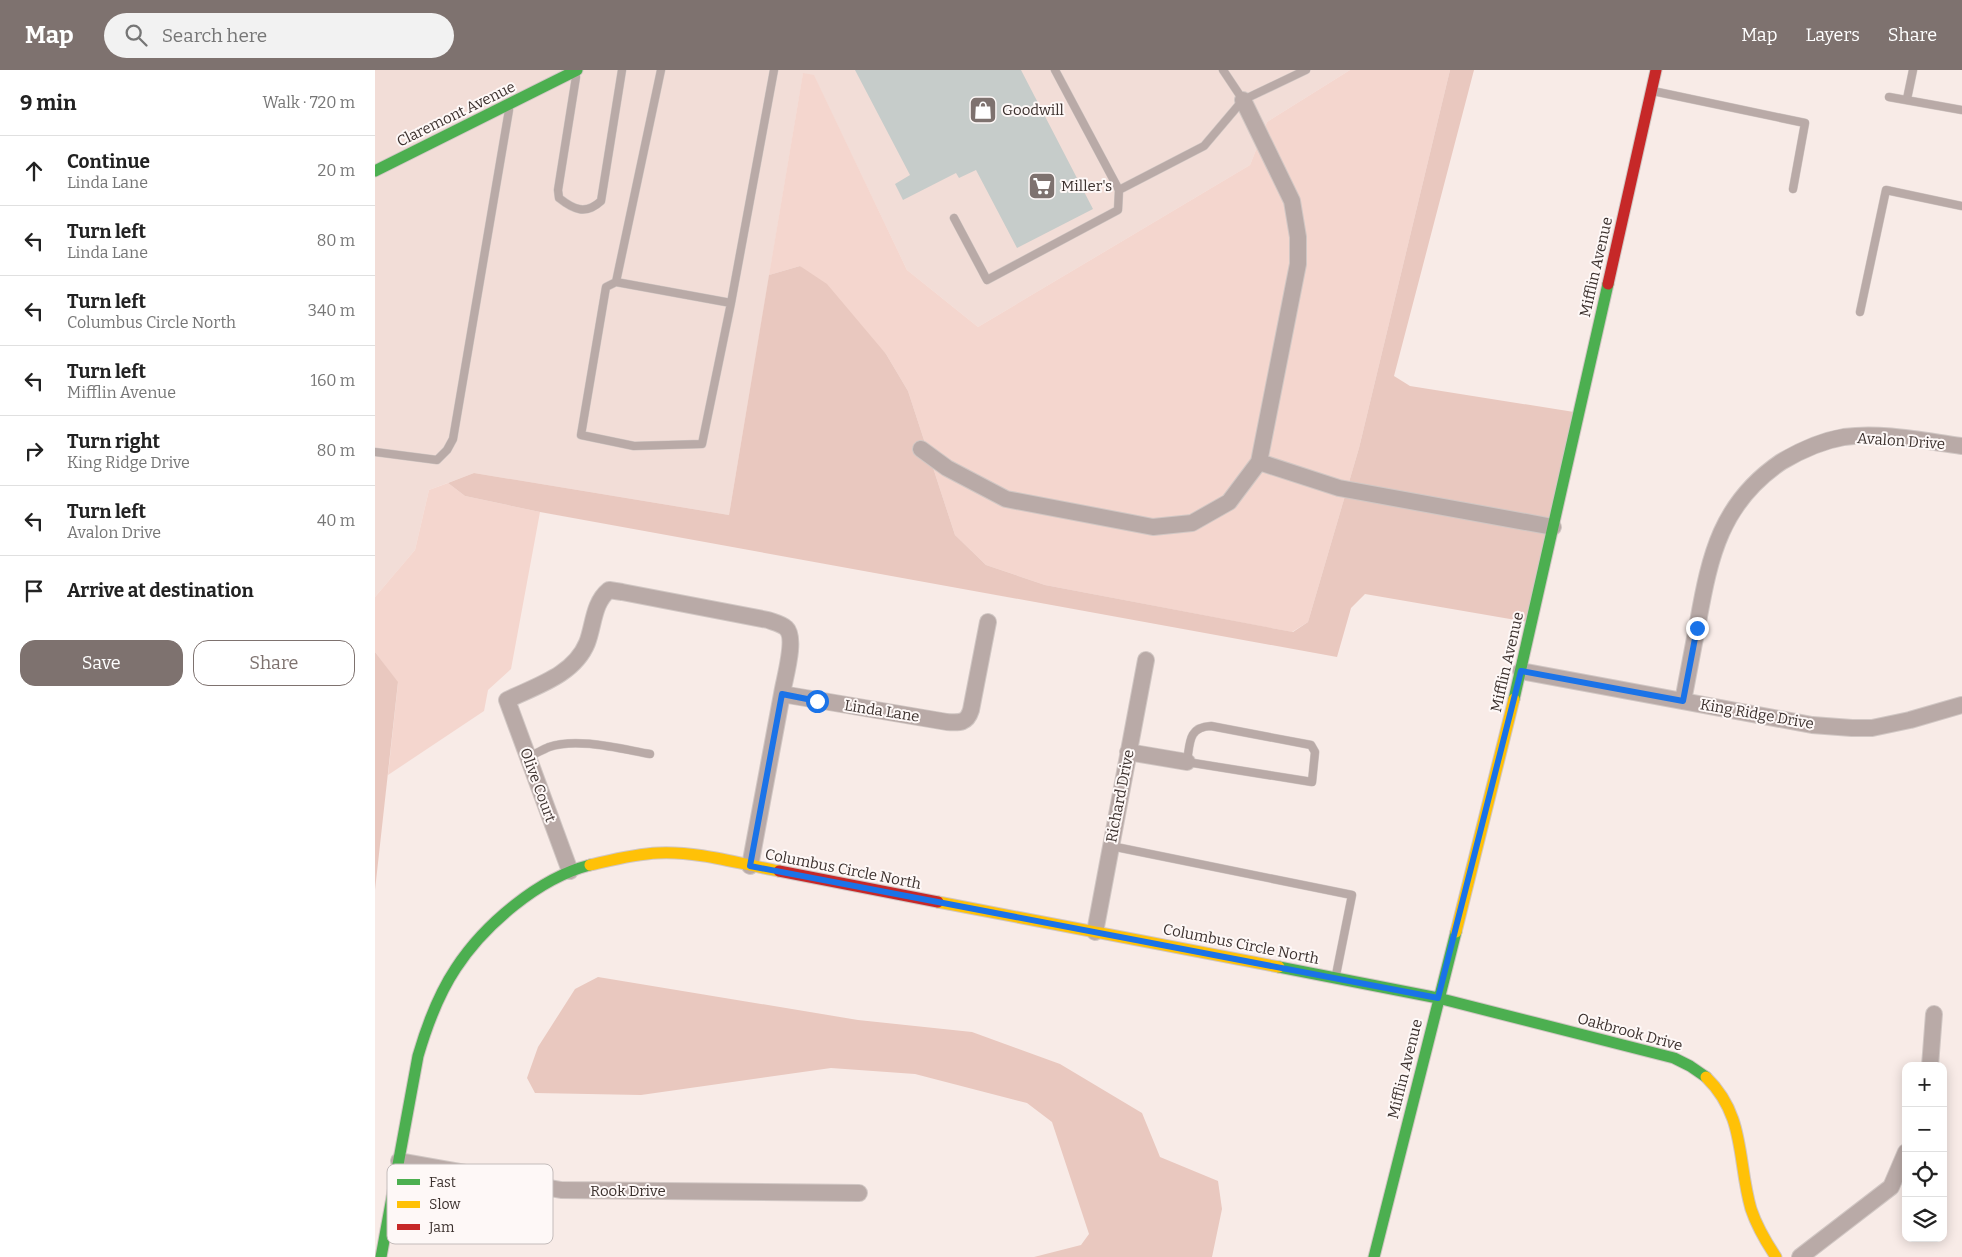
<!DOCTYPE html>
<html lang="en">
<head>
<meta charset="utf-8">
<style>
  body { margin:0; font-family:Bitter,serif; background:#f2f2f2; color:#222 }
  .controls { position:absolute; right:15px; bottom:15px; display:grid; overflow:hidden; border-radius:10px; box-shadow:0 2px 12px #0003 }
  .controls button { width:45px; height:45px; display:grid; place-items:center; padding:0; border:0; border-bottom:1px solid #e0e0e0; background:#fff; color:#222; font:25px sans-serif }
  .stop { position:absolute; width:15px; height:15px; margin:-11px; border:4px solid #1a73e8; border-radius:50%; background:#fff }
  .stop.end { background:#1a73e8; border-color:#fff; box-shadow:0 1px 5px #0008 }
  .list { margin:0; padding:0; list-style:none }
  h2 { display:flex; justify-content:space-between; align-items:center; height:65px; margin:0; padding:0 20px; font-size:21px }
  h2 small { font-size:16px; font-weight:400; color:#767676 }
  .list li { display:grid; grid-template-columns:32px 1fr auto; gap:15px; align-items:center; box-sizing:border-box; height:70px; padding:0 20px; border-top:1px solid #e0e0e0 }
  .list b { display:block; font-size:19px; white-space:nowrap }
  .list p { margin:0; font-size:16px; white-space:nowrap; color:#767676 }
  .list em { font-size:16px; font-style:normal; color:#767676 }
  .actions { display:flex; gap:10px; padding:15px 20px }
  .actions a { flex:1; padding:11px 0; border:1px solid #7e726f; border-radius:15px; text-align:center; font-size:18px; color:#7e726f }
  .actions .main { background:#7e726f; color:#fff }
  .icon { flex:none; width:28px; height:28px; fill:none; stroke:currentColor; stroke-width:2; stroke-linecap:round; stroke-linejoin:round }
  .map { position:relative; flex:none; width:1587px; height:1187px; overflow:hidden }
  header { display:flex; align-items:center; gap:30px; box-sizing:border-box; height:70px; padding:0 25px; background:#7e726f; color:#fff }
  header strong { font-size:24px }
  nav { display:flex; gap:28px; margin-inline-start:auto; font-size:18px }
  .search { width:350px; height:45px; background:#f2f2f2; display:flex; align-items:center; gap:12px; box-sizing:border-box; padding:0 18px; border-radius:28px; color:#767676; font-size:19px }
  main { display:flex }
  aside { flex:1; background:#fff }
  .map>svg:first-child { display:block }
  .built { fill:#f2ddd7 }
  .green { fill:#f4d6ce }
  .forest { fill:#e9c8bf }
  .building { fill:#c6ccca }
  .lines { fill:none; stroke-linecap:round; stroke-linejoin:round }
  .lane-casing { stroke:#d1c7c4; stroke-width:9 }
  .street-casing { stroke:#d1c7c4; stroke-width:18 }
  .fast-casing { stroke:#d1c7c4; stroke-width:13 }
  .slow-casing { stroke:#d1c7c4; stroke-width:13 }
  .jam-casing { stroke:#d1c7c4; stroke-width:13 }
  .lane { stroke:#b9aaa7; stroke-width:8 }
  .street { stroke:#b9aaa7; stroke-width:16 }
  .fast { stroke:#4caf50; stroke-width:11 }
  .slow { stroke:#ffc107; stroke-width:11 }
  .jam { stroke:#c62828; stroke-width:11 }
  .route { stroke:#1a73e8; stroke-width:6 }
  .labels { text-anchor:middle; stroke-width:4; stroke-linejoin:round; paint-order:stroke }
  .poi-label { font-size:15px; fill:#3c312e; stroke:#fef8f7; text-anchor:start }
  .street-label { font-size:15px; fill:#3c312e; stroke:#fef8f7 }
  .key { fill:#fef8f7; stroke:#c4bcbb; stroke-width:1 }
  .key-label { font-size:14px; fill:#3c312e }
</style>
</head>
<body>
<header>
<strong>Map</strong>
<div class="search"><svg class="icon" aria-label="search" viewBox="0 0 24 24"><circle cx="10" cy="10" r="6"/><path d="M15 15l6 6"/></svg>Search here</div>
<nav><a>Map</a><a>Layers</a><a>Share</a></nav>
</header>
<main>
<aside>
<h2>9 min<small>Walk · 720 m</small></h2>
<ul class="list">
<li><svg class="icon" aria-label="ahead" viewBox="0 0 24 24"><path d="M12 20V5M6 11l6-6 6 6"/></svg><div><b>Continue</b><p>Linda Lane</p></div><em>20 m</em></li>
<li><svg class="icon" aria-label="left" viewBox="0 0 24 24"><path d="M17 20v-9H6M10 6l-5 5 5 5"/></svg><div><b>Turn left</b><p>Linda Lane</p></div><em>80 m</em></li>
<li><svg class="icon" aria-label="left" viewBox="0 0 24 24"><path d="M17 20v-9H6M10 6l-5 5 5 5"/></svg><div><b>Turn left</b><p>Columbus Circle North</p></div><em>340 m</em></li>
<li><svg class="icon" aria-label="left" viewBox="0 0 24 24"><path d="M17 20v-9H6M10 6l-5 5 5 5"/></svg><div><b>Turn left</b><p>Mifflin Avenue</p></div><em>160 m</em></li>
<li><svg class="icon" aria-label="right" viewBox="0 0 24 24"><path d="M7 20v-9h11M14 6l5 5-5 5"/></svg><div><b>Turn right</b><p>King Ridge Drive</p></div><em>80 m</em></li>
<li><svg class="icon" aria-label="left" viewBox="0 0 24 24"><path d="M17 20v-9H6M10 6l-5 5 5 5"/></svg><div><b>Turn left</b><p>Avalon Drive</p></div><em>40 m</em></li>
<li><svg class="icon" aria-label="arrive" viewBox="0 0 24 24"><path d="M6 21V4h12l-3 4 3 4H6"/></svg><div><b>Arrive at destination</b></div></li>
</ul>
<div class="actions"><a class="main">Save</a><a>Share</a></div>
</aside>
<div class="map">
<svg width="1587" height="1187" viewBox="0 0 1587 1187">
  <rect width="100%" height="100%" fill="#f8ebe7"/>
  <path class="built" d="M0 0H975L892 52 875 95 603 257 532 200 439 6 428 4 354 445 99 403 54 420 40 480 0 527Z"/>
  <path class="green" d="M975 0H1075L984 378 933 552 917 562 670 515 611 495 580 465 533 321 511 284 425 196 394 205 428 3 439 5 532 200 603 257 875 95 892 52Z
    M73 413 90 426 165 442 136 599 113 620 109 641 13 705 23 613 0 582V527L40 480 54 420Z"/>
  <path class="forest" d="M1075 0H1099L1019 306 1035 316 1199 342 1153 552 990 524 976 538 962 587 165 442 90 426 73 413 99 403 354 445 394 205 425 196 452 214 511 284 533 321 580 465 611 495 670 515 918 562 933 552 984 378Z
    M0 582 23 612 0 820Z
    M223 907 483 950 597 962 685 994 767 1043 785 1087 843 1111 847 1139 837 1187H659L706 1175 714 1164 677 1052 652 1033 540 1004 456 998 266 1025 160 1023 152 1008 163 977 200 919Z"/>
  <path class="building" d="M480 0H646L718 139 642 178 601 100 584 108 581 103 528 130 520 114 535 105Z"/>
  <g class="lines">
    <g class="lane-casing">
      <path id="lane" d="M286 0 241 212 356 233 399 0
        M680 0 744 120 829 76 868 30 931 0
        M848 0 868 30
        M201 7 183 120 184 128C199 140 211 145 226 131L247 0
        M1278 21 1430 53 1418 119
        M1514 27 1587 40
        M1532 29 1538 0
        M579 148 612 210 743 140 744 120
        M241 212 231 217 206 365 259 376 327 374 356 233
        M1485 242 1511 120 1587 136
        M0 382 62 390 72 380 78 369 134 40
        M836 656 936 675 940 682 937 712 812 692C815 673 813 657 836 656Z
        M153 687C160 684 167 680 174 677 202 667 246 679 275 684
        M736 776 977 825 961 905"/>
    </g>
    <g class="street-casing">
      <path id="street" d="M868 30 917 131 923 167V194L884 392
        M546 379 572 398 631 429 778 457 817 453 854 432 884 392 964 418 1178 457
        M1146 601 1437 655 1477 658H1497L1535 650 1587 635
        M1308 631C1313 605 1318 578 1323 552 1335 485 1346 433 1406 392 1426 380 1446 371 1469 367 1508 362 1549 371 1587 376
        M753 682 812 692
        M375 796 407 624 572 652C585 653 592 653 596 640L613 552
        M195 801 132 630C161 616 199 605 212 573 219 555 218 533 234 520L247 522 393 550C398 552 407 554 411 558 422 568 409 610 407 624
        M720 862 771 590
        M1555 996 1559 944
        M24 1091 186 1120 484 1123
        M1425 1187 1516 1117 1531 1082"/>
    </g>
    <g class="fast-casing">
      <path id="fast" d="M0 101 202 0
        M1139 629 1233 214
        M904 897 1063 928 1299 988 1315 996 1331 1007
        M6 1187 43 986C52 955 63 925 81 898 109 855 164 808 215 795
        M999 1187 1081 862"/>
    </g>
    <g class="slow-casing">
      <path id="slow" d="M215 795C237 790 259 784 283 783 323 781 365 794 404 801
        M563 832 904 897
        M1081 862 1139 629
        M1331 1007C1371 1046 1362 1090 1376 1139 1382 1157 1391 1172 1401 1187"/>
    </g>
    <g class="jam-casing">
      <path id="jam" d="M1233 214 1281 0
        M404 801 563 832"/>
    </g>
    <use href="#lane" class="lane"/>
    <use href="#street" class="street"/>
    <use href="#fast" class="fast"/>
    <use href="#slow" class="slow"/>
    <use href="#jam" class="jam"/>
  </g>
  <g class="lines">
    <path class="route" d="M442 631 407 624 375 796 1063 928 1146 601 1308 631 1322 558"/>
  </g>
  <defs>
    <g id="shop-square" transform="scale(1.4375)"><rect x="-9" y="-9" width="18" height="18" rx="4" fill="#7e726f" stroke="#fef8f7"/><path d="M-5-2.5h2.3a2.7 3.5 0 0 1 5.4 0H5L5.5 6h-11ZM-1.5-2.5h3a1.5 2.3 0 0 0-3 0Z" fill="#fff"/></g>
    <g id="supermarket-square" transform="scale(1.4375)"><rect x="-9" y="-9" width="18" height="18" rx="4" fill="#7e726f" stroke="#fef8f7"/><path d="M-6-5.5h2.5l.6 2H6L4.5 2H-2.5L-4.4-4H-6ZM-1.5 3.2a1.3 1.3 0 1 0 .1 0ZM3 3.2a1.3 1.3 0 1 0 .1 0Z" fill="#fff"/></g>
  </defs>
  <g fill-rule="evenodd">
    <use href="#shop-square" x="608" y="40"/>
    <use href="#supermarket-square" x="667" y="116"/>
  </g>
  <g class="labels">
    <g class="poi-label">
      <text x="627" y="45">Goodwill</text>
      <text x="686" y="121">Miller's</text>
    </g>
    <g class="street-label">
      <text transform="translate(81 44) rotate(-26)" y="5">Claremont Avenue</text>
      <text transform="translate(1221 197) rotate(-77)" y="5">Mifflin Avenue</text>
      <text transform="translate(1526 371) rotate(4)" y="5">Avalon Drive</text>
      <text transform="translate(1132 592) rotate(-77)" y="5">Mifflin Avenue</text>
      <text transform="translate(507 641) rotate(9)" y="5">Linda Lane</text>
      <text transform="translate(1382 644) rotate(10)" y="5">King Ridge Drive</text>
      <text transform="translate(163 715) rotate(70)" y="5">Olive Court</text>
      <text transform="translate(745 726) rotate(-79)" y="5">Richard Drive</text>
      <text transform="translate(468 799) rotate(11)" y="5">Columbus Circle North</text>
      <text transform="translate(866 874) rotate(11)" y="5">Columbus Circle North</text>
      <text transform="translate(1255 962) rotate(15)" y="5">Oakbrook Drive</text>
      <text transform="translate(1030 999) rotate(-76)" y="5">Mifflin Avenue</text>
      <text x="253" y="1126">Rook Drive</text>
    </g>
  </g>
  <rect x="12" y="1094" width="166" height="80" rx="8" class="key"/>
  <rect x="22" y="1109" width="23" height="6" fill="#4caf50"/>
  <rect x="22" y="1131" width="23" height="7" fill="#ffc107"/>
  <rect x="22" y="1154" width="23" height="6" fill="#c62828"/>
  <g class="key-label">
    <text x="54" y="1117">Fast</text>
    <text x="54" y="1139">Slow</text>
    <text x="54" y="1162">Jam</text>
  </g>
</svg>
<div class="controls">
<button>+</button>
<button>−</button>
<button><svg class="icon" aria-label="locate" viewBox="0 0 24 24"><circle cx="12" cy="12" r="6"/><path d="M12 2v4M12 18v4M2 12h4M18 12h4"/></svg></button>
<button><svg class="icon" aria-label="layers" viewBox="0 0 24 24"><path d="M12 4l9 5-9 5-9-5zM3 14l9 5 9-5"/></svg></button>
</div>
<div class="stop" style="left:442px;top:631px"></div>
<div class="stop end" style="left:1322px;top:558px"></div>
</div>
</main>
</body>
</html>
